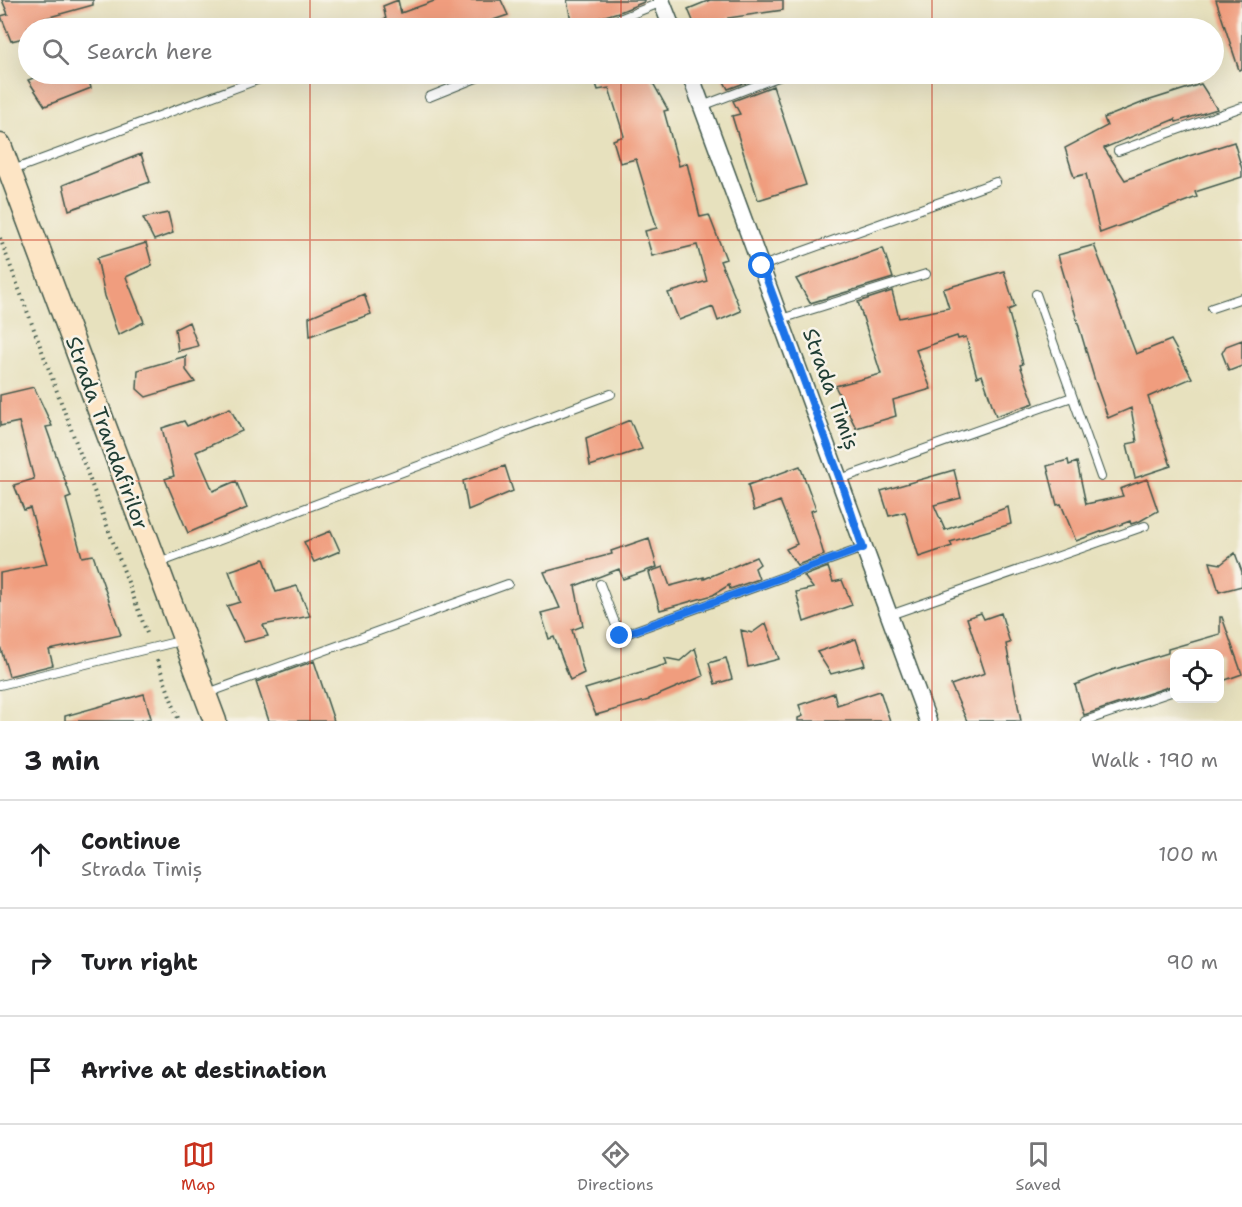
<!DOCTYPE html>
<html lang="en">
<head>
<meta charset="utf-8">
<style>
  body { margin:0; font-family:"Shantell Sans",sans-serif; background:#f2f2f2; color:#202124 }
  .controls { position:absolute; right:18px; bottom:18px; display:grid; overflow:hidden; border-radius:12px; box-shadow:0 6px 24px #0002 }
  .controls button { width:54px; height:54px; display:grid; place-items:center; padding:0; border:0; border-bottom:2px solid #e0e0e0; background:#fff; color:#202124; font:30px sans-serif }
  .stop { position:absolute; width:18px; height:18px; margin:-14px; border:4px solid #1a73e8; border-radius:50%; background:#fff }
  .stop.end { background:#1a73e8; border-color:#fff; box-shadow:0 2px 6px #0008 }
  .list { margin:0; padding:0; list-style:none }
  h2 { display:flex; justify-content:space-between; align-items:center; height:78px; margin:0; padding:0 24px; font-size:26px }
  h2 small { font-size:20px; font-weight:400; color:#757577 }
  .list li { display:grid; grid-template-columns:39px 1fr auto; gap:18px; align-items:center; box-sizing:border-box; height:108px; padding:0 24px; border-top:2px solid #e0e0e0 }
  .list b { display:block; font-size:22px; white-space:nowrap }
  .list p { margin:0; font-size:20px; white-space:nowrap; color:#757577 }
  .list em { font-size:20px; font-style:normal; color:#757577 }
  .icon { flex:none; width:33px; height:33px; fill:none; stroke:currentColor; stroke-width:2; stroke-linecap:round; stroke-linejoin:round }
  .map { position:relative; flex:none; width:1242px; height:721px; overflow:hidden }
  .search { position:absolute; background:#fff; box-shadow:0 6px 24px #0002; left:18px; right:18px; top:18px; height:66px; display:flex; align-items:center; gap:15px; box-sizing:border-box; padding:0 21px; border-radius:33px; color:#757577; font-size:22px }
  .sheet { height:402px; background:#fff }
  nav { display:flex; justify-content:space-around; align-items:center; box-sizing:border-box; height:84px; border-top:2px solid #e0e0e0; background:#fff; font-size:16px; color:#757577 }
  nav a { display:grid; justify-items:center; gap:3px }
  nav .on { color:#c8321e }
  .map>svg:first-child { display:block }
  .building { fill:#f09d7e }
  .lines { fill:none; stroke-linecap:round; stroke-linejoin:round }
  .lane-casing { stroke:#3d5649; stroke-width:10 }
  .street-casing { stroke:#3d5649; stroke-width:19 }
  .secondary-casing { stroke:#3d5649; stroke-width:25 }
  .path { stroke:#3d5649; stroke-width:4; stroke-dasharray:1.5 4.5; stroke-linecap:butt }
  .lane { stroke:#fff; stroke-width:8 }
  .street { stroke:#fff; stroke-width:16 }
  .secondary { stroke:#fde5c5; stroke-width:22 }
  .route { stroke:#1a73e8; stroke-width:8 }
  .grid { fill:none; stroke:#c8321e; stroke-width:1.5; stroke-opacity:0.55 }
  .labels { text-anchor:middle; stroke-width:5; stroke-linejoin:round; paint-order:stroke }
  .street-label { font-size:21px; fill:#1f3d34; stroke:#f7f3e8 }
</style>
</head>
<body>
<div class="map">
<svg width="1242" height="721" viewBox="0 0 1242 721">
  <rect width="100%" height="100%" fill="#f7f3e8"/>
  <filter id="ink" filterUnits="userSpaceOnUse"><feTurbulence type="fractalNoise" baseFrequency=".0167" numOctaves="2"/><feDisplacementMap in="SourceGraphic" scale="12" xChannelSelector="R" yChannelSelector="G"/><feConvolveMatrix kernelMatrix="1 2 1 2 8 2 1 2 1" color-interpolation-filters="sRGB"/></filter>
  <filter id="wash" filterUnits="userSpaceOnUse"><feTurbulence type="fractalNoise" baseFrequency=".008" numOctaves="4" result="noise"/><feDisplacementMap in="SourceGraphic" scale="24" xChannelSelector="R" yChannelSelector="G"/><feGaussianBlur stdDeviation="1.35" result="paint"/><feColorMatrix in="noise" values="0 0 0 0 0 0 0 0 0 0 0 0 0 0 0 0 0 1.4 0 .05"/><feComposite in="paint" operator="in"/></filter>
  <g filter="url(#wash)">
    <rect width="100%" height="100%" fill="#e7e1be"/>
    <g id="blocks">
      <path class="building" d="M2 0H93V5L35 21 37 28H28V37L11 41 1 16 8 14Z
        M398 0 401 13 437 0H501L508 15 470 28H365V27L386 19 383 6Z
        M567 0H644V2L622 11 572 26Z
        M710 0H783V10L728 18 733 28H696L688 9Z
        M1216 0H1242V69L1239 70Z
        M44 74H87L91 88 45 106 28 80Z
        M593 74H648L668 110 664 111 679 166 687 163 700 217 709 215 726 259 720 261 741 311 718 321 713 307 679 320 668 293 707 281 697 245 652 256 645 231 657 228 636 159 620 163 613 140 624 136 609 88 598 90Z
        M720 74H769L728 89Z
        M1201 84 1217 109 1176 122 1175 119 1104 148 1125 180 1189 156 1234 142 1242 169V177L1195 192 1197 197 1100 233 1086 174 1074 177 1065 148 1107 126 1104 118 1144 102Z
        M773 86 806 185 758 200 732 116 740 114 733 101Z
        M141 154 150 182 69 210 63 185Z
        M168 213 173 233 154 240 143 218Z
        M146 243 152 265 126 277 144 322 118 335 105 296 97 258Z
        M1094 245 1136 354 1171 340 1192 378 1148 397 1171 466 1135 478 1127 444 1137 442 1131 408 1108 418 1095 381 1058 255Z
        M883 248 893 278 810 303 796 279Z
        M1004 271 1015 307 1008 310 1023 364 1020 365 1034 403 996 416 982 375 977 377 966 337 958 339 957 336 916 350 931 389 893 400 896 416 856 428 835 386 881 374 858 302 892 291 899 318 949 308 943 289Z
        M364 294 371 314 310 336 309 317Z
        M189 322 198 346 178 351 175 329Z
        M1242 340V366L1229 371 1222 353 1226 346Z
        M186 356V370L195 382 146 397 137 389 138 370Z
        M34 387 52 426 46 427 71 497 66 499 82 557 93 555 121 635 49 650 53 665 9 676 0 646V573L47 564 30 508 24 510 14 485 34 479 19 422 0 426V395Z
        M230 408 242 431 196 452 213 491 236 481 247 508 188 533 165 479 174 476 162 428 184 421 187 426Z
        M630 420 642 449 590 466 586 438Z
        M1068 460 1069 465 1077 462 1086 504 1123 496 1120 489 1147 479 1158 511 1140 521 1131 524 1130 521 1076 541 1061 504 1057 505 1047 466Z
        M505 466 513 491 468 510 463 481Z
        M800 466 816 509 811 511 824 555 797 565 786 549 797 544 780 501 754 511 748 485Z
        M954 470 961 498 934 505 945 530 1008 507 1011 524 950 542 952 546 919 557 905 512 889 516 881 491Z
        M331 531 340 551 314 562 304 542Z
        M649 538 657 567 623 579 619 569 575 586 583 626 572 630 584 673 570 680 554 637 549 639 541 613 560 608 544 572 612 554 611 551Z
        M1235 553 1242 572V586L1219 592 1210 562 1221 564Z
        M756 557 760 564 755 568 759 579 730 589 729 585 713 595 660 610 649 572 663 567 670 586 704 577V579Z
        M264 559 276 592 297 586 310 616 263 625 268 636 244 642 227 606 240 602 229 571Z
        M828 567 833 582 842 580 852 605 804 622 796 592 813 588 804 576Z
        M981 613 984 619 1001 613 1010 643 1006 644 1021 721H967L951 685 985 673 967 618Z
        M1220 617H1222L1242 674 1220 682V654H1174V685L1084 715 1075 685 1112 670 1168 653V649L1220 634Z
        M766 623 779 659 748 667 741 630 752 633Z
        M856 639 865 665 831 674 817 652Z
        M695 648 703 676 649 699V700L596 715 585 689 667 664 665 658 680 661Z
        M726 658 732 679 715 684 709 663Z
        M314 661 334 721H269L256 682Z
        M880 691 890 721H798V718L803 716 799 705 834 693 837 705Z
        M144 694 151 718 139 721H65V716Z"/>
    </g>
  </g>
  <g filter="url(#ink)">
    <use href="#blocks" fill-opacity="0" stroke="#3d5649" stroke-width="1.5"/>
    <g class="lines">
      <g class="lane-casing">
        <path id="lane" d="M597 28 662 2
          M903 28 907 27
          M429 97 486 74
          M702 106 786 74
          M1118 151 1242 107
          M10 171 273 74
          M762 266 996 182
          M1036 294 1101 477
          M1212 308 1242 298
          M781 319 926 274
          M840 479 1072 397
          M156 564 611 394
          M600 584 620 636 863 548
          M890 615 1145 526
          M0 685 184 640
          M205 694 508 584
          M1085 721 1174 691"/>
      </g>
      <g class="street-casing">
        <path id="street" d="M661 0 672 28
          M690 74 928 721"/>
      </g>
      <g class="secondary-casing">
        <path id="secondary" d="M0 145 215 721"/>
      </g>
      <path class="path" d="M0 238 148 636
        M157 660 179 721"/>
      <use href="#lane" class="lane"/>
      <use href="#street" class="street"/>
      <use href="#secondary" class="secondary"/>
    </g>
  </g>
  <g class="lines" filter="url(#ink)">
    <path class="route" d="M620 636 863 548 840 479 762 266"/>
  </g>
  <path class="grid" d="M310 0V28M621 0V28M932 0V28M310 74V721M621 74V721M932 74V721M0 240H1242M0 481H1242"/>
  <g class="labels">
    <g class="street-label">
      <text transform="translate(831 389) rotate(70)" y="7">Strada Timiș</text>
      <text transform="translate(107 433) rotate(70)" y="7">Strada Trandafirilor</text>
    </g>
  </g>
</svg>
<div class="controls">
<button><svg class="icon" aria-label="locate" viewBox="0 0 24 24"><circle cx="12" cy="12" r="6"/><path d="M12 2v4M12 18v4M2 12h4M18 12h4"/></svg></button>
</div>
<div class="stop" style="left:762px;top:266px"></div>
<div class="stop end" style="left:620px;top:636px"></div>
<div class="search"><svg class="icon" aria-label="search" viewBox="0 0 24 24"><circle cx="10" cy="10" r="6"/><path d="M15 15l6 6"/></svg>Search here</div>
</div>
<section class="sheet">
<h2>3 min<small>Walk · 190 m</small></h2>
<ul class="list">
<li><svg class="icon" aria-label="ahead" viewBox="0 0 24 24"><path d="M12 20V5M6 11l6-6 6 6"/></svg><div><b>Continue</b><p>Strada Timiș</p></div><em>100 m</em></li>
<li><svg class="icon" aria-label="right" viewBox="0 0 24 24"><path d="M7 20v-9h11M14 6l5 5-5 5"/></svg><div><b>Turn right</b></div><em>90 m</em></li>
<li><svg class="icon" aria-label="arrive" viewBox="0 0 24 24"><path d="M6 21V4h12l-3 4 3 4H6"/></svg><div><b>Arrive at destination</b></div></li>
</ul>
</section>
<nav>
<a class="on"><svg class="icon" aria-label="map" viewBox="0 0 24 24"><path d="M3 6l6-2 6 2 6-2v14l-6 2-6-2-6 2zM9 4v14M15 6v14"/></svg>Map</a>
<a><svg class="icon" aria-label="directions" viewBox="0 0 24 24"><path d="M12 3l9 9-9 9-9-9zM9 14v-3h6M13 9l2 2-2 2"/></svg>Directions</a>
<a><svg class="icon" aria-label="saved" viewBox="0 0 24 24"><path d="M7 4h10v16l-5-4-5 4z"/></svg>Saved</a>
</nav>
</body>
</html>
